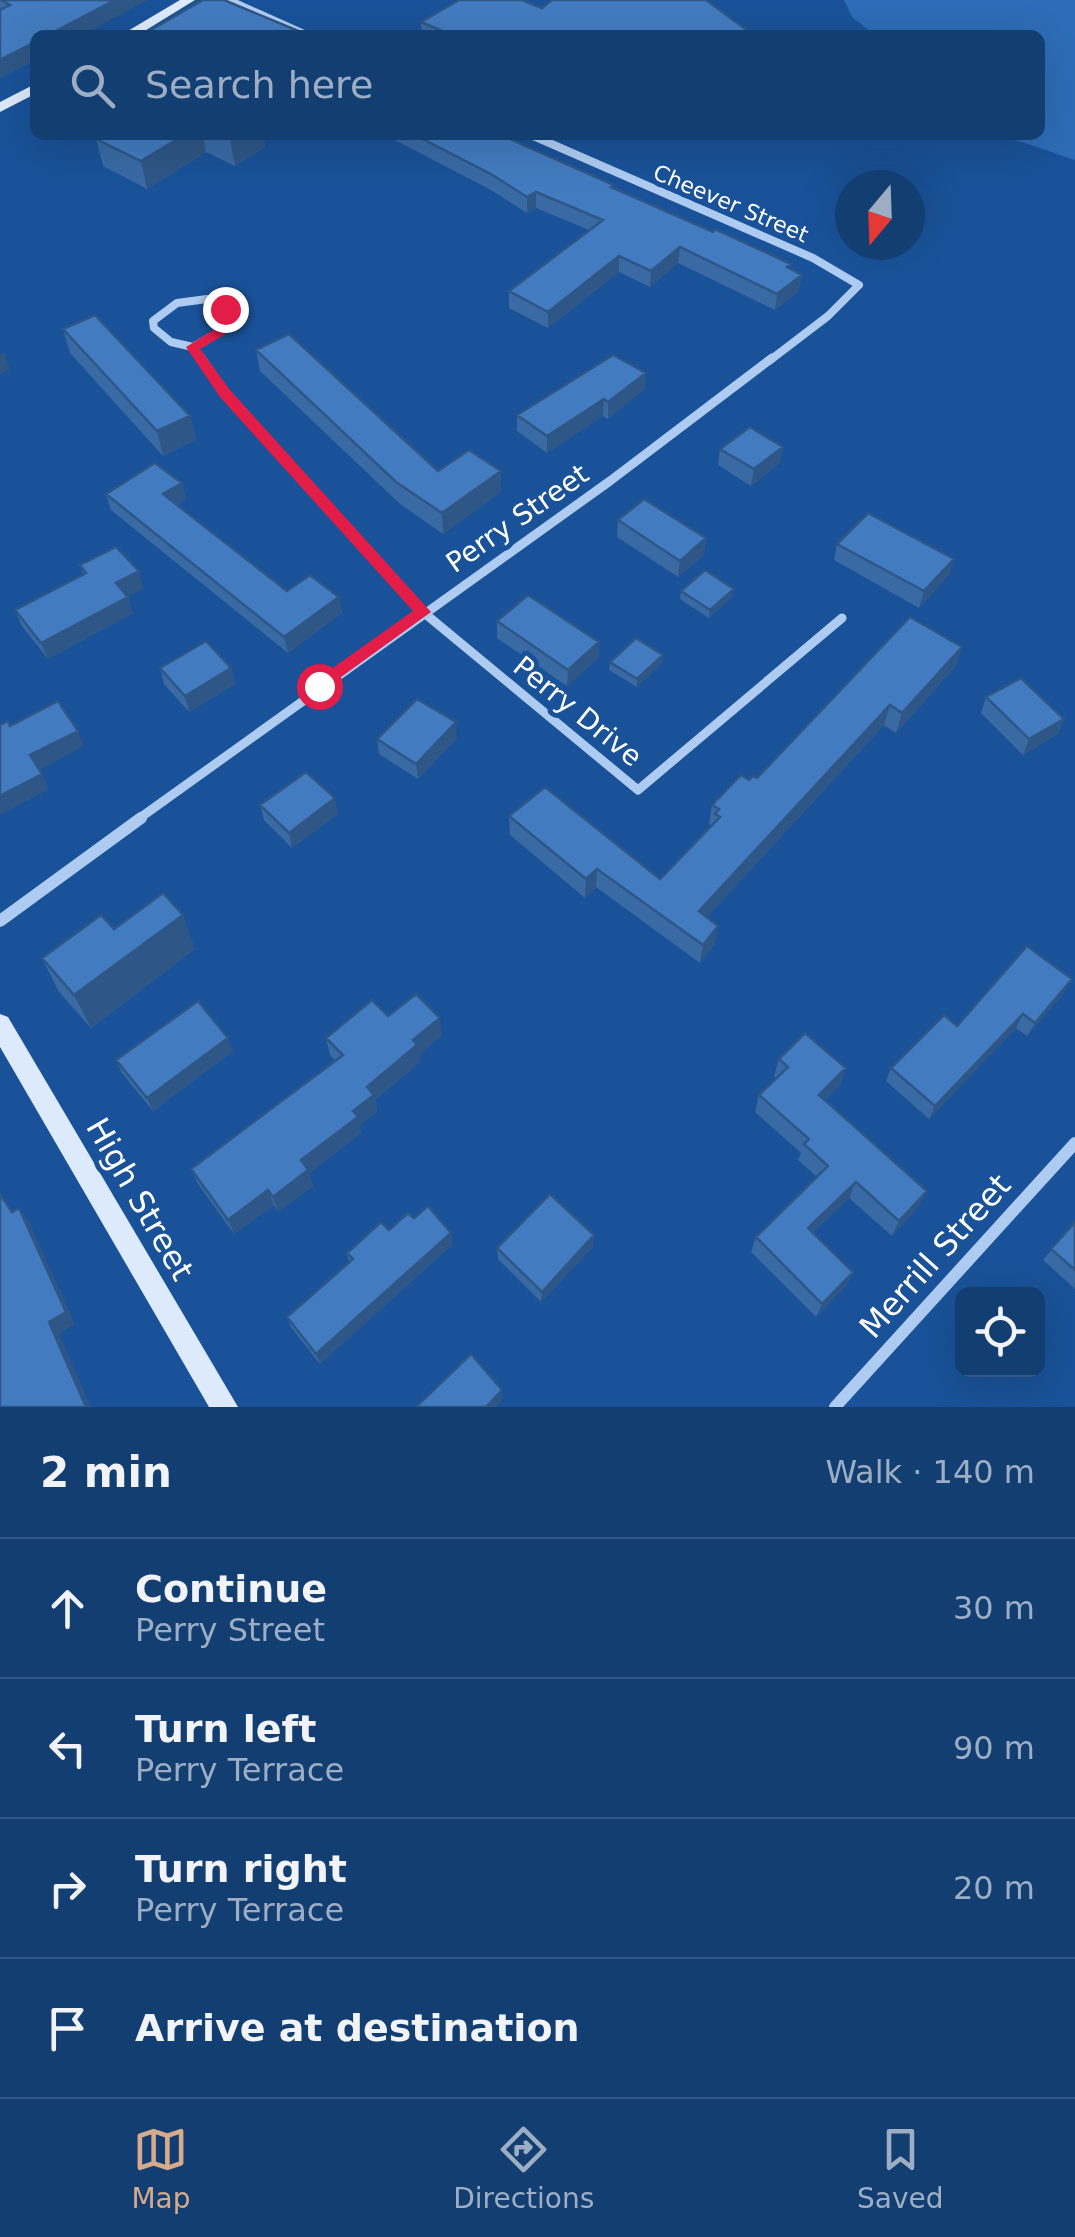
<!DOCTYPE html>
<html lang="en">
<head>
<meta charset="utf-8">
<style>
  body { margin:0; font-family:"DejaVu Sans",sans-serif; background:#1c4577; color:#f1f3f6 }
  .controls { position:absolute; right:30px; bottom:30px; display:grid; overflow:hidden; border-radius:15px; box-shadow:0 10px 40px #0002 }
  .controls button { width:90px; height:90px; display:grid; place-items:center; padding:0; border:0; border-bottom:2px solid #325784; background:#133e72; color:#f1f3f6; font:50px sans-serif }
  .compass { position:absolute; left:835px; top:170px; width:90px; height:90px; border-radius:50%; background:#133e72; box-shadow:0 10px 40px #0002; rotate:199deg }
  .stop { position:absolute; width:30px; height:30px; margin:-22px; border:8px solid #e11d48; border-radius:50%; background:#fff }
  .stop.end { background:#e11d48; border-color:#fff; box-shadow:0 2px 10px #0008 }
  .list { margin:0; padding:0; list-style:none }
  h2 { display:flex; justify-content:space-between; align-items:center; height:130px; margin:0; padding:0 40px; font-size:42px }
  h2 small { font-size:32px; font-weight:400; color:#9daec4 }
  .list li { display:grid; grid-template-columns:65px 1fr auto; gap:30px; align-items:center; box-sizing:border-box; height:140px; padding:0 40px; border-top:2px solid #325784 }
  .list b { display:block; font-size:38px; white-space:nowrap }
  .list p { margin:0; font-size:32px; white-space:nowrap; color:#9daec4 }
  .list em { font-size:32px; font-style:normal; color:#9daec4 }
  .icon { flex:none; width:55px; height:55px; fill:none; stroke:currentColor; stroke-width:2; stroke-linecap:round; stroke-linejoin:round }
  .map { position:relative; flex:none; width:1075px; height:1407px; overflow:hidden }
  .search { position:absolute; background:#133e72; box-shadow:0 10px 40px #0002; left:30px; right:30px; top:30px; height:110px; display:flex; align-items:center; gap:25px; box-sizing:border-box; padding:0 35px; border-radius:15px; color:#9daec4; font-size:38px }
  .sheet { height:690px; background:#133e72 }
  nav { display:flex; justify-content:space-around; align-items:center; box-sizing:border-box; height:140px; border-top:2px solid #325784; background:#133e72; font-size:28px; color:#9daec4 }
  nav a { display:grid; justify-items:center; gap:5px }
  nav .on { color:#d6ab8b }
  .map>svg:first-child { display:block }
  .green { fill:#2d6cb6 }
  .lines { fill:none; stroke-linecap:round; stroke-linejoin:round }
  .street-far2 { stroke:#aeccf1; stroke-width:8 }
  .street-far1 { stroke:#aeccf1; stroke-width:9 }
  .street { stroke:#aeccf1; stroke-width:12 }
  .secondary { fill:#dceafc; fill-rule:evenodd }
  .wall { fill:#396aa4 }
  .shaded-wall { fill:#2e5686 }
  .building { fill:#427bbf; stroke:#2e5686; stroke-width:2.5 }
  .route { fill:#e11d48 }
  .labels { text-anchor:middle; stroke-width:10; stroke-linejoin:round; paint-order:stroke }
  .far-street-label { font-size:22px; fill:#fff; stroke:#195298 }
  .street-label { font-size:28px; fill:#fff; stroke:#195298 }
  .near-street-label { font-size:32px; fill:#fff; stroke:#195298 }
</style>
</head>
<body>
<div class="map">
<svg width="1075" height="1407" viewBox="0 0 1075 1407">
  <rect width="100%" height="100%" fill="#195298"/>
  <path class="green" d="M844 0H1075V160L1001 135H1040V35H875L852 17Z"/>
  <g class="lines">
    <path class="street-far2" d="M228 0 306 35
      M531 135 813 258 859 285 828 316 769 361
      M207 299 220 304 230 316 219 332 193 347 171 342 154 328 153 321 177 303Z
      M193 347 203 361"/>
    <path class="street-far1" d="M201 358 225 393 423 612 638 790 842 618
      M137 820 610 481 772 358"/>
    <path class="street" d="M0 921 141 818
      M835 1407 1075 1143"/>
    <path class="secondary" d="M180 0H195L138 35H121Z
      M35 84V94L0 112V102Z
      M0 1014 8 1017 238 1407H209L0 1047Z"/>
  </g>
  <path class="wall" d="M0 0H148L35 35V60L0 78Z
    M542 8 751 35H422L421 22Z
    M102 135H263L265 147 235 166 206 152 147 189 103 166 96 139Z
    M385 135H501L791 269 799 291 775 310 678 263 650 287 619 272 548 328 509 308V291L589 230 536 208 527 213 491 190Z
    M63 329 190 416 196 440 163 456 70 353Z
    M256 350 438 471H501V492L443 534 399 503 260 371Z
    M645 389 608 419 603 416 547 453 517 431V415Z
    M783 447 780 463 751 486 718 465 720 449Z
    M182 483 186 499 177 505 287 591 339 597 342 613 288 653 111 510 106 494Z
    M618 520 704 555 678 577 617 537Z
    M837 544 949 575 919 608 834 560Z
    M80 565 144 588 127 596 133 613 48 659 22 626 15 610 83 574Z
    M734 589 732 597 709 618 680 599 681 591Z
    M497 621 599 642 598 658 567 686 497 638Z
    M962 647 955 667 896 733 884 725 707 917 715 944 700 963 596 887 585 898 510 835 509 816 660 879 712 826 709 824 712 805 749 780 757 778Z
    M663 655 662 663 637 687 609 670 610 662Z
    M160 668H231L235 684 189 712 164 684Z
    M986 697 1064 719 1058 734 1023 755 981 713Z
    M457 738 418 779 379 754 377 739Z
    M260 805 338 814 292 848 264 820Z
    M114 929 195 949 91 1028 59 992 42 958Z
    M1064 993 1027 1036 1016 1028 929 1119 886 1081 891 1068 957 1026Z
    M388 1016 442 1035 419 1055 420 1062 375 1100 377 1112 359 1125 361 1133 309 1173 313 1186 278 1212 274 1205 234 1234 198 1184 191 1169 335 1060 330 1055 326 1038Z
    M233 1051 153 1111 122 1073 116 1060Z
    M779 1059 846 1068 840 1085 825 1100 919 1206 892 1236 849 1198 813 1232 853 1272 846 1286 816 1317 751 1252 756 1237 817 1177 798 1160 801 1153 755 1112 759 1095 777 1078 774 1076Z
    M414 1218 453 1244 320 1364 291 1327 287 1317 349 1262 347 1253Z
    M1075 1222V1289L1043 1260Z
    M593 1247 541 1302 498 1259 497 1248Z"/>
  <path class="shaded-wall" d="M115 0H148L82 35H48Z
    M35 42V60L0 78V60Z
    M184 135H203L206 152 147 189 141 161Z
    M236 135H263L265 147 235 166 230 139Z
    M536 192V208L527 213V197Z
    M680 247 678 263 650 287 651 271Z
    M619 256V272L548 328V312Z
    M802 275 799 291 775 310 777 294Z
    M4 352 10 369 0 375V355Z
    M646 373 645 389 608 419V402Z
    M604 399 603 416 547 453V436Z
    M190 416 196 440 163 456 157 431Z
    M783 447 780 463 751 486 754 469Z
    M501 471V492L443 534 442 513Z
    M182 483 186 499 168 511 163 494Z
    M706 538 704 555 678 577 680 561Z
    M954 559 949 575 919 608 924 591Z
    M139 571 144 588 121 600 116 583Z
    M734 589 732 597 709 618 710 610Z
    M128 597 133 613 48 659 41 643Z
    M339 597 342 613 288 653 284 637Z
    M599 642 598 658 567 686 568 670Z
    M962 647 955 667 896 733 902 713Z
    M663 655 662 663 637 687V679Z
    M231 668 235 684 189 712 185 696Z
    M890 705 884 725 696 929 699 911Z
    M1064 719 1058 734 1023 755 1029 739Z
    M456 722 457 738 418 779 416 764Z
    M78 731 84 746 37 771 30 755Z
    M42 774 49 789 0 815V796Z
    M335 798 338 814 292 848 289 833Z
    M597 869 596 887 585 898 586 879Z
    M183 915 195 949 91 1028 74 995Z
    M718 926 715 944 700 963 703 945Z
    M1072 979 1064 993 1027 1036 1035 1023Z
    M1023 1014 1016 1028 929 1119 935 1106Z
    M440 1018 442 1035 419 1055 420 1062 375 1100 377 1112 360 1125 361 1133 309 1173 313 1186 278 1212 273 1197 301 1160 353 1111 367 1087 413 1040Z
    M228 1038 233 1051 153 1111 147 1098Z
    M846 1068 840 1085 813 1112 819 1095Z
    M856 1182 849 1198 802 1242 808 1228Z
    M268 1190 274 1205 234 1234 228 1220Z
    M927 1191 919 1206 892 1236 899 1221Z
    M19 1208 29 1222 75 1324 59 1334 91 1407H86L49 1322Z
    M451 1233 453 1244 320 1364 316 1354Z
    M594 1235 593 1247 541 1302 542 1292Z
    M853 1272 846 1286 816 1317 822 1304Z
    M502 1390 503 1400 496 1407H486Z"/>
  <path class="building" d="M1 0H115L48 35H35V42L0 60V10L10 5Z
    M203 0H224L308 35H142Z
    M459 0H522L542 8 552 0H706L751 33 745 35H452L421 22Z
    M102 135H184L141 161 96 139Z
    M415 135H501L614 185 611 187 713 232 715 229 791 264 787 267 802 275 777 294 680 247 651 271 619 256 548 312 509 291 603 220 536 192 527 197 491 174Z
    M95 315 190 416 157 431 63 329Z
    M289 334 438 471 469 450 501 471 442 513 396 482 256 350Z
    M613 355 646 373 608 402 604 399 547 436 517 415Z
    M750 427 783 447 754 469 720 449Z
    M155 463 182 483 163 494 287 591 310 575 339 597 284 637 106 494Z
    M644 499 706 538 680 561 618 520Z
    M868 513 954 559 924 591 837 544Z
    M116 547 139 571 116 583 128 597 41 643 15 610 86 573 80 565Z
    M705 570 734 589 710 610 681 591Z
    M528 595 599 642 568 670 497 621Z
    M910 617 962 647 902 713 890 705 699 911 718 926 703 945 597 869 586 879 509 816 545 787 660 879 720 817 715 814 719 809 712 805 741 775 749 780 753 776 757 778Z
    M636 638 663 655 637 679 610 662Z
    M206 641 231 668 185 696 160 668Z
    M1021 678 1064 719 1029 739 986 697Z
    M417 699 456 722 416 764 377 739Z
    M58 701 78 731 30 755 42 774 0 796V725L8 721 10 726Z
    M306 772 335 798 289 833 260 805Z
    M163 893 183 915 74 995 42 958 101 915 114 929Z
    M1027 946 1072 979 1035 1023 1023 1014 935 1106 891 1068 944 1015 957 1026Z
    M416 994 440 1018 413 1040 417 1045 367 1087 374 1095 353 1111 358 1117 301 1160 308 1170 273 1197 268 1190 228 1220 191 1169 343 1055 326 1038 372 1000 388 1016Z
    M198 1001 228 1038 147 1098 116 1060Z
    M805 1033 846 1068 819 1095 927 1191 899 1221 856 1182 808 1228 853 1272 822 1304 756 1237 828 1166 804 1144 809 1139 759 1095 788 1067 779 1059Z
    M0 1194 12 1212 19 1208 66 1312 49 1322 86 1407H0Z
    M550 1194 594 1235 542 1292 497 1248Z
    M428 1206 451 1233 316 1354 287 1317 353 1259 347 1253 381 1222 389 1230 408 1213 414 1218Z
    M1075 1222V1270L1051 1249Z
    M471 1354 502 1390 486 1407H416Z"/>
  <path class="route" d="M221 306H230L237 316 224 335 200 349 230 390 431 612 319 693 311 686 313 682 413 611 220 397 186 347 215 329 223 316Z"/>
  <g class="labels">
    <g class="far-street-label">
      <text transform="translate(731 203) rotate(23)" y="8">Cheever Street</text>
    </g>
    <g class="street-label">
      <text transform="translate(517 518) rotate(-35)" y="10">Perry Street</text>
      <text transform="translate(578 711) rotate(39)" y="10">Perry Drive</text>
    </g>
    <g class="near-street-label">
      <text transform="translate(140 1199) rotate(60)" y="11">High Street</text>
      <text transform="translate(935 1256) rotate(-48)" y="11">Merrill Street</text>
    </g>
  </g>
</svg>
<div class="controls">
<button><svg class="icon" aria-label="locate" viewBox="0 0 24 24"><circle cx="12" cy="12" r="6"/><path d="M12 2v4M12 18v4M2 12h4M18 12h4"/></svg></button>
</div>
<svg class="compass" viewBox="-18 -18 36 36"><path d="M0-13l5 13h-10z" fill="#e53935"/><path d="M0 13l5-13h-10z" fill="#9daec4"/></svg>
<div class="stop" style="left:319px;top:686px"></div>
<div class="stop end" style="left:225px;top:309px"></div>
<div class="search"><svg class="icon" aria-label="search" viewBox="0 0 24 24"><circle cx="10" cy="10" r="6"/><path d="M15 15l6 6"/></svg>Search here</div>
</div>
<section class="sheet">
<h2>2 min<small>Walk · 140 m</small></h2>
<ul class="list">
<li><svg class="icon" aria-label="ahead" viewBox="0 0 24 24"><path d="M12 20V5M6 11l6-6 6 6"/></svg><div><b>Continue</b><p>Perry Street</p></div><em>30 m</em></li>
<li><svg class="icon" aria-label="left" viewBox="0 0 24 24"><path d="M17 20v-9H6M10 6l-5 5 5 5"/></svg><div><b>Turn left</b><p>Perry Terrace</p></div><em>90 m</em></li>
<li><svg class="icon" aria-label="right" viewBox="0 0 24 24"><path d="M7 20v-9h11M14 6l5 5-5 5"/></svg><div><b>Turn right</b><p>Perry Terrace</p></div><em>20 m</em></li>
<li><svg class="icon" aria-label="arrive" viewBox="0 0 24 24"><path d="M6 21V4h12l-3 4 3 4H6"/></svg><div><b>Arrive at destination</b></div></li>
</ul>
</section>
<nav>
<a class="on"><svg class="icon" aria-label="map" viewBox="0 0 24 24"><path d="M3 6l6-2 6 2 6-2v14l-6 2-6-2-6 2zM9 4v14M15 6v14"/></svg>Map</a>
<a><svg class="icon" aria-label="directions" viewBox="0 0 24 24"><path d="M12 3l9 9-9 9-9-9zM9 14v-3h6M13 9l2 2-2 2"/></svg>Directions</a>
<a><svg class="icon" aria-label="saved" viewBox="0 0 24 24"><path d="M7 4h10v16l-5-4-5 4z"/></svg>Saved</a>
</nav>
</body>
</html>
